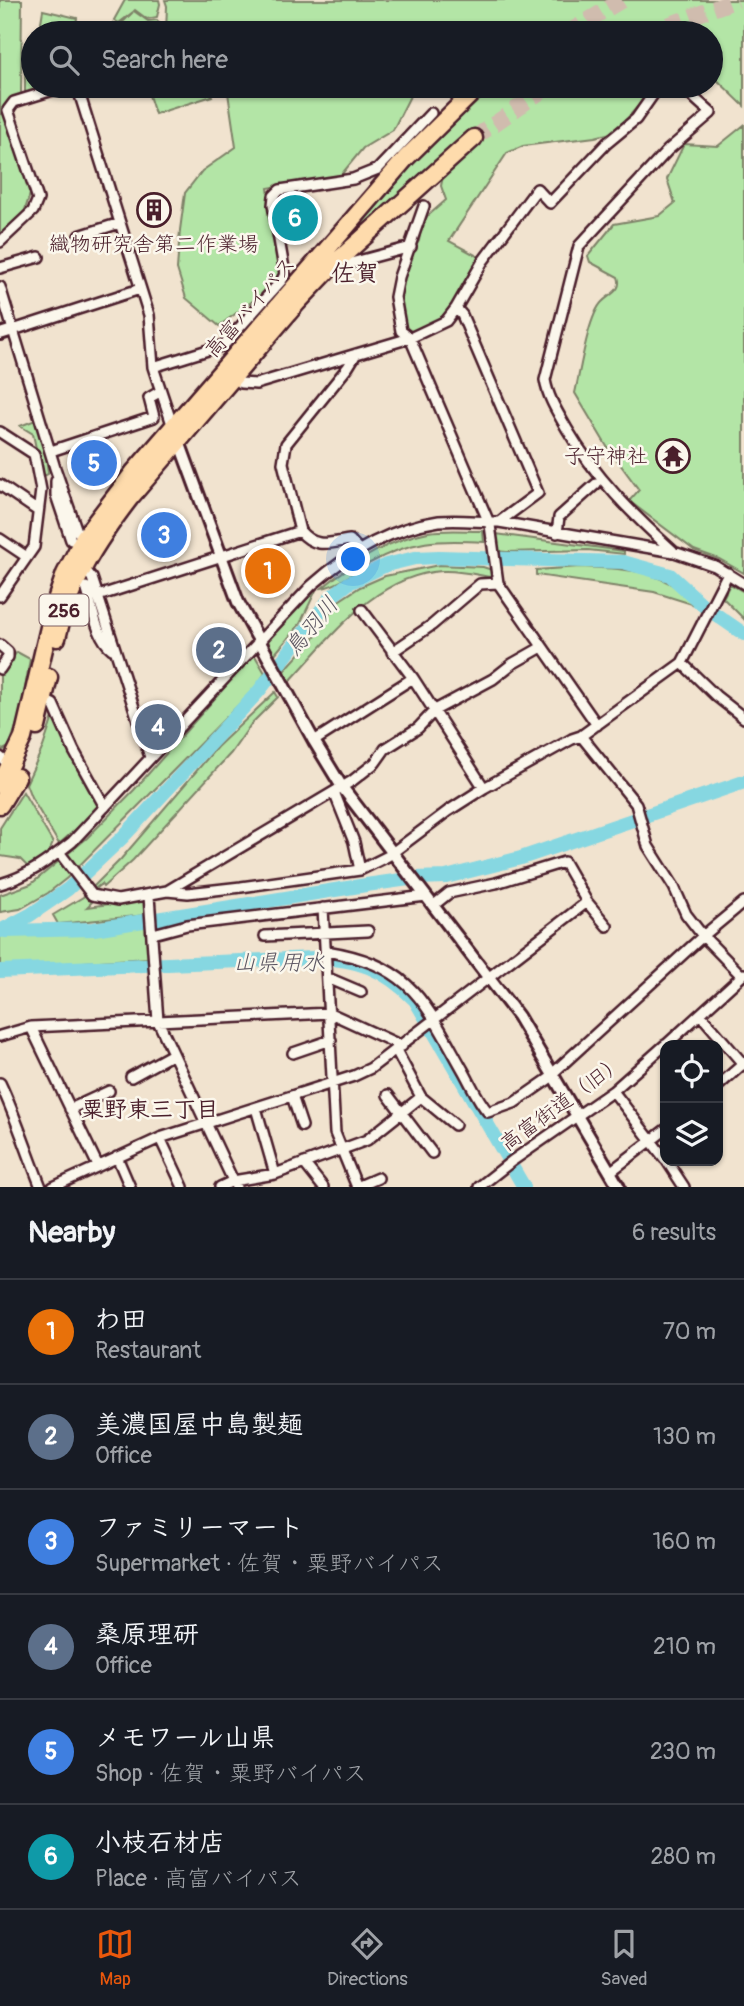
<!DOCTYPE html>
<html lang="en">
<head>
<meta charset="utf-8">
<style>
  body { margin:0; font-family:Pangolin,"Klee One",sans-serif; background:#242831; color:#f1f3f6 }
  .controls { position:absolute; right:21px; bottom:21px; display:grid; overflow:hidden; border-radius:14px; box-shadow:0 2px 5px #0004 }
  .controls button { width:63px; height:63px; display:grid; place-items:center; padding:0; border:0; border-bottom:2px solid #363941; background:#171b24; color:#f1f3f6; font:35px sans-serif }
  .you { position:absolute; left:354px; top:560px; width:24px; height:24px; margin:-18px; border:5px solid #fff; border-radius:50%; background:#1a73e8; box-shadow:0 0 0 10px #1a73e833 }
  .badge { display:grid; place-items:center; width:46px; height:46px; border-radius:50%; background:#ea580c; color:#fff; font-size:23px; font-weight:700 }
  .pin { position:absolute; translate:-50% -50%; border:4px solid #fff; box-shadow:0 2px 7px #0006 }
  .list { margin:0; padding:0; list-style:none }
  h2 { display:flex; justify-content:space-between; align-items:center; height:91px; margin:0; padding:0 28px; font-size:30px }
  h2 small { font-size:23px; font-weight:400; color:#9ea1a6 }
  .list li { display:grid; grid-template-columns:46px 1fr auto; gap:21px; align-items:center; box-sizing:border-box; height:105px; padding:0 28px; border-top:2px solid #363941 }
  .list b { display:block; font-size:26px; white-space:nowrap }
  .list p { margin:0; font-size:23px; white-space:nowrap; color:#9ea1a6 }
  .list em { font-size:23px; font-style:normal; color:#9ea1a6 }
  .icon { flex:none; width:38px; height:38px; fill:none; stroke:currentColor; stroke-width:2; stroke-linecap:round; stroke-linejoin:round }
  .map { position:relative; flex:none; width:744px; height:1187px; overflow:hidden }
  .search { position:absolute; background:#171b24; box-shadow:0 2px 5px #0004; left:21px; right:21px; top:21px; height:77px; display:flex; align-items:center; gap:18px; box-sizing:border-box; padding:0 24px; border-radius:38px; color:#9ea1a6; font-size:26px }
  .sheet { height:721px; background:#171b24 }
  nav { display:flex; justify-content:space-around; align-items:center; box-sizing:border-box; height:98px; border-top:2px solid #363941; background:#171b24; font-size:19px; color:#9ea1a6 }
  nav a { display:grid; justify-items:center; gap:4px }
  nav .on { color:#ea580c }
  .map>svg:first-child { display:block }
  .green { fill:#b3e5a6; stroke:#7e8268; stroke-width:2 }
  .lines { fill:none; stroke-linecap:round; stroke-linejoin:round }
  .river { stroke:#86d7e1; stroke-width:14 }
  .trunk-tunnel { stroke:#d0bcae; stroke-width:16; stroke-dasharray:16 8; stroke-linecap:butt }
  .minor-casing { stroke:#4a1f2b; stroke-width:14 }
  .tertiary-casing { stroke:#4a1f2b; stroke-width:16 }
  .trunk-casing { stroke:#4a1f2b; stroke-width:21 }
  .minor { stroke:#fbf7ec; stroke-width:9 }
  .tertiary { stroke:#fbf7ec; stroke-width:10 }
  .trunk { stroke:#fedbac; stroke-width:16 }
  .labels { text-anchor:middle; stroke-width:5; stroke-linejoin:round; paint-order:stroke }
  .shield { fill:#fbf7ec; stroke:#7f6065; stroke-width:2 }
  .shield-label { font-size:19px; font-weight:bold; fill:#4a1f2b }
  .poi-label { font-size:21px; fill:#4a1f2b; stroke:#fbf7ec }
  .street-label { font-size:21px; fill:#4a1f2b; stroke:#fbf7ec }
  .water-label { font-size:23px; font-style:italic; fill:#5c5662; stroke:#fbf7ec }
  .neighbourhood-label { font-size:23px; font-weight:bold; fill:#4a1f2b; stroke:#fbf7ec }
  .quarter-label { font-size:24px; font-weight:bold; fill:#4a1f2b; stroke:#fbf7ec }
</style>
</head>
<body>
<div class="map">
<svg width="744" height="1187" viewBox="0 0 744 1187">
  <rect width="100%" height="100%" fill="#f1e3cf"/>
  <filter id="ink" filterUnits="userSpaceOnUse"><feTurbulence type="fractalNoise" baseFrequency=".0143" numOctaves="2"/><feDisplacementMap in="SourceGraphic" scale="14" xChannelSelector="R" yChannelSelector="G"/><feConvolveMatrix kernelMatrix="1 2 1 2 8 2 1 2 1" color-interpolation-filters="sRGB"/></filter>
  <g filter="url(#ink)">
    <path class="green" d="M0 0H22L21 94 8 104 31 191 23 216 0 235Z
      M125 0H159L160 4 157 17 147 19 135 10 134 11 148 21 157 20 161 25V33H113V23L119 26 133 12 119 23 114 20Z
      M165 0H744V106L711 74V33H166L167 6Z
      M43 10 77 18 75 33H44L41 22Z
      M33 57V86H57L25 98V62Z
      M146 86H208L212 96 155 114Z
      M227 86H415L393 130 363 148 341 175 268 188 280 275 262 294 219 326 186 298 177 269 180 230 185 193 202 171 236 147Z
      M484 86H656L615 132 595 137 523 146 507 153 449 241 481 258C464 286 444 333 406 331L401 312 400 288 408 258 419 241 422 221 446 200 441 186 443 176 321 265 428 143 451 126 479 100 490 95Z
      M744 125V573L719 559 694 550 629 501 639 490 606 445 575 393C580 372 588 316 602 302 610 294 623 290 618 277L590 262 588 256 614 224 659 216 675 203 667 179 684 144 718 146Z
      M38 419 45 445 48 474 42 477 33 434 20 426Z
      M483 531 484 542C438 539 412 540 370 563 354 572 340 585 322 588 353 562 388 540 428 532 446 529 466 531 483 531Z
      M496 534 624 551V554L588 550 506 552 497 551Z
      M439 565 483 567 492 570 493 574 490 577C474 574 458 570 442 571 375 575 330 639 288 683L283 672 316 636 337 602 360 587 385 576Z
      M580 567C627 569 665 569 698 606L654 592 536 575V570Z
      M730 584 744 592V619L723 598Z
      M316 590 300 624 274 655 267 638Z
      M17 652 30 659 21 712 9 747 3 750 0 748V675Z
      M254 654 265 673 256 687 67 878 48 893 20 909 0 912V895L31 884 87 838 134 790Z
      M275 692 278 697 252 723 231 753 133 860 103 887 101 884 89 894 94 900 87 907 145 899 146 915 58 924 53 915 83 897 121 859 217 747Z
      M53 717 101 807 59 844 31 797 26 784 43 747Z
      M23 792 53 843C48 856 39 861 28 867L20 859 0 856V828Z
      M148 922 149 958 0 967V933Z"/>
    <g class="lines">
      <path class="river" d="M0 931 30 915 68 889 122 838 259 691 332 596 349 583 386 565 415 558 439 557 623 562 670 575 705 607 744 634
        M5 931 94 929 366 885 416 878 446 877 521 858 744 782
        M0 971 314 958C358 959 383 968 415 1000L524 1187"/>
      <path class="trunk-tunnel" d="M567 33 622 0
        M646 33 737 0
        M474 138 549 86"/>
      <g class="minor-casing">
        <path id="minor" d="M77 86 149 315 153 367 173 427
          M424 206 399 277 395 297 401 331 410 338 490 525 498 583 597 725
          M79 236 120 223
          M0 242 33 211 38 199 8 110 14 102 66 86
          M351 263 411 247
          M0 268 39 257
          M0 287 55 468 77 531 84 537
          M456 308 462 315 538 493 499 522
          M13 330 140 289
          M356 354 348 367 286 444 283 463 300 531C315 549 329 543 350 540L359 550
          M153 367 224 345 282 280 285 274 273 205 274 196 280 190 353 179 378 169 431 113
          M234 378 241 383 256 384 410 338 446 321 456 308 483 261 537 189 550 203 607 143 636 119 659 86
          M0 432 34 454 41 490 34 547 0 596
          M51 451 154 417 149 398 161 391
          M56 481V495L71 540
          M0 485 38 511
          M557 533 559 517 596 484
          M0 539 27 557
          M673 551C632 514 595 477 567 429 558 413 548 398 545 380L579 246 668 150 711 113 681 86
          M83 567 92 578 150 757
          M86 587C92 605 96 637 112 649
          M98 596 300 531
          M362 610 413 678 484 788
          M0 645 8 652V657L0 669
          M392 652 432 625 480 584 498 583
          M682 663 716 696 744 718
          M44 700 53 704 74 751 105 807
          M581 736 636 804 648 846 674 887 686 914 703 936 742 976
          M314 741 413 678
          M0 757 11 766
          M334 792 354 842 360 870
          M59 852 92 895 118 900 167 891 188 893 241 887 360 870 388 856 448 811 484 788 572 739 581 736 682 663 728 573
          M0 884C29 876 49 860 72 842L311 586C347 554 391 528 439 521 459 519 479 522 499 522L674 552 715 566 744 584
          M167 891 352 781 375 763 385 749 418 728 435 710 493 679 512 664 542 647
          M149 896 158 1021 236 1187
          M434 905 449 893 496 883 564 862 587 902 607 926
          M323 908 335 1133 357 1187
          M153 934 187 925 426 896
          M265 936 368 931
          M326 951C412 965 424 1001 463 1070 471 1084 478 1101 488 1112L514 1103 553 1076
          M328 978 361 992
          M700 1014 744 1065
          M31 1027 98 1166
          M0 1036 31 1027 330 1013 402 1046
          M666 1045 744 974
          M396 1050 421 1097 455 1125
          M293 1053 331 1040
          M552 1074 703 936 744 902
          M131 1077 173 1054
          M0 1083C16 1117 27 1152 41 1187
          M718 1086 744 1063
          M613 1091 665 1159
          M388 1095 432 1153
          M292 1096 302 1126
          M256 1108 275 1174
          M70 1109 109 1091
          M160 1138 183 1187
          M117 1157 130 1187
          M667 1161 684 1187
          M304 1163 323 1187
          M610 1172 665 1130
          M53 1187 160 1138 354 1076 371 1068 587 902
          M220 1187 233 1181 275 1174 367 1140 421 1097
          M357 1187 378 1178
          M479 1187 512 1161 613 1091 665 1045"/>
      </g>
      <g class="tertiary-casing">
        <path id="tertiary" d="M0 334 13 330
          M177 436 238 602 314 741 342 787 518 1016 619 1187"/>
      </g>
      <g class="trunk-casing">
        <path id="trunk" d="M57 638C68 585 97 541 130 498L297 303 335 263 474 138
          M37 727 49 677
          M0 785 23 738 54 606 65 574 84 537 133 473 406 158 472 93
          M0 805 17 777"/>
      </g>
      <use href="#minor" class="minor"/>
      <use href="#tertiary" class="tertiary"/>
      <use href="#trunk" class="trunk"/>
    </g>
  </g>
  <defs>
    <g id="building-ring" transform="scale(1.75)"><circle r="9.5" fill="#fbf7ec" stroke="#4a1f2b" stroke-width="1.5"/><path d="M-4-6H4V6H1V3H-1V6H-4ZM-2.5-4.3h1.7v1.8h-1.7ZM.8-4.3h1.7v1.8H.8ZM-2.5-1h1.7V.8h-1.7ZM.8-1h1.7V.8H.8Z" fill="#4a1f2b"/></g>
    <g id="temple-ring" transform="scale(1.75)"><circle r="9.5" fill="#fbf7ec" stroke="#4a1f2b" stroke-width="1.5"/><path d="M0-6L5-2H3V0L6.5 2.5H4V6H1.5V3h-3V6H-4V2.5H-6.5L-3 0V-2H-5Z" fill="#4a1f2b"/></g>
  </defs>
  <g fill-rule="evenodd">
    <use href="#building-ring" x="154" y="210"/>
    <use href="#temple-ring" x="673" y="456"/>
  </g>
  <g class="labels">
    <rect class="shield" x="39.5" y="594.5" width="49" height="31" rx="5"/>
    <g class="shield-label">
      <text x="64" y="617">256</text>
    </g>
    <g class="poi-label">
      <text x="154" y="251">織物研究舎第二作業場</text>
      <text x="648" y="463" text-anchor="end">子守神社</text>
    </g>
    <g class="street-label">
      <text transform="translate(250 307) rotate(-49)" y="7">高富バイパス</text>
      <text transform="translate(562 1103) rotate(-36)" y="7">高富街道（旧）</text>
    </g>
    <g class="water-label">
      <text transform="translate(311 626) rotate(-50)" y="8">鳥羽川</text>
      <text x="279" y="970">山県用水</text>
    </g>
    <g class="neighbourhood-label">
      <text x="150" y="1117">粟野東三丁目</text>
    </g>
    <g class="quarter-label">
      <text x="355" y="281">佐賀</text>
    </g>
  </g>
</svg>
<div class="controls">
<button><svg class="icon" aria-label="locate" viewBox="0 0 24 24"><circle cx="12" cy="12" r="6"/><path d="M12 2v4M12 18v4M2 12h4M18 12h4"/></svg></button>
<button><svg class="icon" aria-label="layers" viewBox="0 0 24 24"><path d="M12 4l9 5-9 5-9-5zM3 14l9 5 9-5"/></svg></button>
</div>
<div class="you"></div>
<div class="pin badge" style="left:268px;top:571px;background:#e8710a">1</div>
<div class="pin badge" style="left:219px;top:650px;background:#5c6f8a">2</div>
<div class="pin badge" style="left:164px;top:535px;background:#3f7fe0">3</div>
<div class="pin badge" style="left:158px;top:727px;background:#5c6f8a">4</div>
<div class="pin badge" style="left:94px;top:463px;background:#3f7fe0">5</div>
<div class="pin badge" style="left:295px;top:218px;background:#0f9aa8">6</div>
<div class="search"><svg class="icon" aria-label="search" viewBox="0 0 24 24"><circle cx="10" cy="10" r="6"/><path d="M15 15l6 6"/></svg>Search here</div>
</div>
<section class="sheet">
<h2>Nearby<small>6 results</small></h2>
<ul class="list">
<li><span class="badge" style="background:#e8710a">1</span><div><b>わ田</b><p>Restaurant</p></div><em>70 m</em></li>
<li><span class="badge" style="background:#5c6f8a">2</span><div><b>美濃国屋中島製麺</b><p>Office</p></div><em>130 m</em></li>
<li><span class="badge" style="background:#3f7fe0">3</span><div><b>ファミリーマート</b><p>Supermarket · 佐賀・粟野バイパス</p></div><em>160 m</em></li>
<li><span class="badge" style="background:#5c6f8a">4</span><div><b>桑原理研</b><p>Office</p></div><em>210 m</em></li>
<li><span class="badge" style="background:#3f7fe0">5</span><div><b>メモワール山県</b><p>Shop · 佐賀・粟野バイパス</p></div><em>230 m</em></li>
<li><span class="badge" style="background:#0f9aa8">6</span><div><b>小枝石材店</b><p>Place · 高富バイパス</p></div><em>280 m</em></li>
</ul>
</section>
<nav>
<a class="on"><svg class="icon" aria-label="map" viewBox="0 0 24 24"><path d="M3 6l6-2 6 2 6-2v14l-6 2-6-2-6 2zM9 4v14M15 6v14"/></svg>Map</a>
<a><svg class="icon" aria-label="directions" viewBox="0 0 24 24"><path d="M12 3l9 9-9 9-9-9zM9 14v-3h6M13 9l2 2-2 2"/></svg>Directions</a>
<a><svg class="icon" aria-label="saved" viewBox="0 0 24 24"><path d="M7 4h10v16l-5-4-5 4z"/></svg>Saved</a>
</nav>
</body>
</html>
